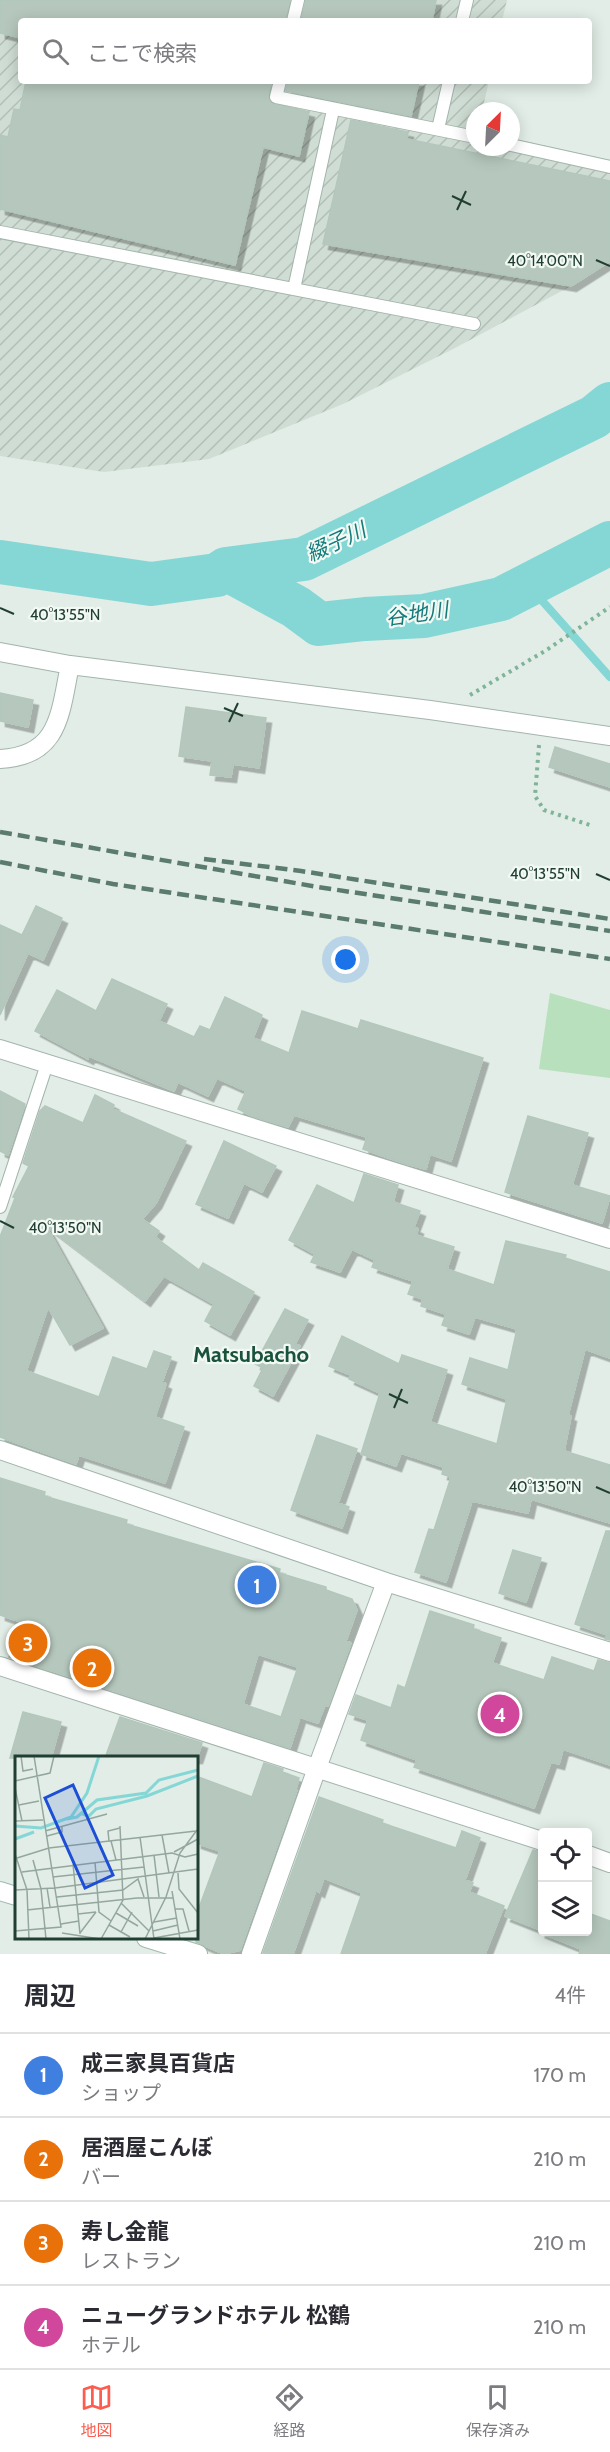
<!DOCTYPE html>
<html lang="ja">
<head>
<meta charset="utf-8">
<style>
  body { margin:0; font-family:Cabin,"Noto Sans JP",sans-serif; background:#f7f7f7; color:#2b2b33 }
  .controls { position:absolute; right:18px; bottom:18px; display:grid; overflow:hidden; border-radius:6px; box-shadow:0 3px 15px #0003 }
  .controls button { width:54px; height:54px; display:grid; place-items:center; padding:0; border:0; border-bottom:2px solid #e1e1e2; background:#fff; color:#2b2b33; font:30px sans-serif }
  .compass { position:absolute; left:466px; top:102px; width:54px; height:54px; border-radius:50%; background:#fff; box-shadow:0 3px 15px #0003; rotate:24deg }
  .you { position:absolute; left:346px; top:960px; width:21px; height:21px; margin:-15px; border:4px solid #fff; border-radius:50%; background:#1a73e8; box-shadow:0 0 0 9px #1a73e833 }
  .badge { display:grid; place-items:center; width:39px; height:39px; border-radius:50%; background:#fd5d4f; color:#fff; font-size:20px; font-weight:700 }
  .pin { position:absolute; translate:-50% -50%; border:3px solid #fff; box-shadow:0 2px 6px #0006 }
  .list { margin:0; padding:0; list-style:none }
  h2 { display:flex; justify-content:space-between; align-items:center; height:78px; margin:0; padding:0 24px; font-size:26px }
  h2 small { font-size:20px; font-weight:400; color:#7c7c81 }
  .list li { display:grid; grid-template-columns:39px 1fr auto; gap:18px; align-items:center; box-sizing:border-box; height:84px; padding:0 24px; border-top:2px solid #e1e1e2 }
  .list b { display:block; font-size:22px; white-space:nowrap }
  .list p { margin:0; font-size:20px; white-space:nowrap; color:#7c7c81 }
  .list em { font-size:20px; font-style:normal; color:#7c7c81 }
  .icon { flex:none; width:33px; height:33px; fill:none; stroke:currentColor; stroke-width:2; stroke-linecap:round; stroke-linejoin:round }
  .map { position:relative; flex:none; width:610px; height:1954px; overflow:hidden }
  .search { position:absolute; background:#fff; box-shadow:0 3px 15px #0003; left:18px; right:18px; top:18px; height:66px; display:flex; align-items:center; gap:15px; box-sizing:border-box; padding:0 21px; border-radius:6px; color:#7c7c81; font-size:22px }
  .sheet { height:414px; background:#fff }
  nav { display:flex; justify-content:space-around; align-items:center; box-sizing:border-box; height:84px; border-top:2px solid #e1e1e2; background:#fff; font-size:16px; color:#7c7c81 }
  nav a { display:grid; justify-items:center; gap:3px }
  nav .on { color:#fd5d4f }
  .map>svg:first-child { display:block }
  .industrial { fill:url(#industrial-furrows) }
  .green { fill:#b8e0bc }
  .lines { fill:none; stroke-linecap:round; stroke-linejoin:round }
  .stream { stroke:#85d7d6; stroke-width:8 }
  .river { stroke:#85d7d6; stroke-width:44 }
  .building { fill:#b6c8be; stroke:#b3c7bc; stroke-width:1.5; fill-rule:evenodd; filter:url(#shadow) }
  .lane-casing { stroke:#a3b5ac; stroke-width:14 }
  .street-casing { stroke:#a3b5ac; stroke-width:20 }
  .secondary-casing { stroke:#9fbaac; stroke-width:20 }
  .path { stroke:#7fb39a; stroke-width:4; stroke-dasharray:3 4.5; stroke-linecap:butt }
  .lane { stroke:#fff; stroke-width:12 }
  .street { stroke:#fff; stroke-width:18 }
  .secondary { stroke:#fff; stroke-width:18 }
  .rail { stroke:#5a7b6d; stroke-width:4.5; stroke-dasharray:12 6; stroke-linecap:butt }
  .ticks { fill:none; stroke:#203f32; stroke-width:2 }
  .labels { text-anchor:middle; stroke-width:4.5; stroke-linejoin:round; paint-order:stroke }
  .water-label { font-size:21px; font-style:italic; fill:#157b7b; stroke:#f2f9f4 }
  .quarter-label { font-size:22px; font-weight:bold; fill:#1a533c; stroke:#f2f9f4 }
  .inset-river { fill:none; stroke:#85d7d6; stroke-width:3 }
  .inset-road { fill:none; stroke:#94a79e; stroke-width:1.5 }
  .view { fill:#1d4ed8; fill-opacity:0.15; stroke:#1d4ed8; stroke-width:3 }
  .inset-edge { fill:none; stroke:#203f32; stroke-width:3 }
  .ticks-label { font-size:15px; text-anchor:middle; fill:#203f32; stroke:#f2f9f4; stroke-width:4.5; stroke-linejoin:round; paint-order:stroke }
</style>
</head>
<body>
<div class="map">
<svg width="610" height="1954" viewBox="0 0 610 1954">
  <defs>
    <pattern id="industrial-furrows" width="10" height="10" patternUnits="userSpaceOnUse" patternTransform="scale(1.5)"><rect width="10" height="10" fill="#cfddd4"/><path d="M-1 1l2-2M0 10L10 0M9 11l2-2" fill="none" stroke="#b1bfb6"/></pattern>
    <filter id="shadow"><feDropShadow dx="5.5" dy="5.5" stdDeviation="0" flood-color="#0004"/></filter>
  </defs>
  <rect width="100%" height="100%" fill="#e1ede6"/>
  <path class="industrial" d="M0 0H507L502 21H21V81H489L482 111H475V147H511V138L610 160V261L571 286 455 348 343 404 209 459 104 472 0 456Z"/>
  <path class="green" d="M550 993 610 1010V1078L539 1069Z"/>
  <g class="lines">
    <path class="stream" d="M529 586 610 677"/>
    <path class="river" d="M0 562 151 584 217 575 226 569 304 559 594 417 610 404
      M226 569 296 607 319 624 365 619 424 616 501 599 610 543"/>
  </g>
  <path class="building" d="M0 0H290L285 21H21V38L0 33Z
    M306 0H436L432 21H301Z
    M26 81H272L268 96 271 103 309 112 299 156 263 147 235 265 0 209V135L8 137 14 109 20 110Z
    M288 81H419L411 116 286 91Z
    M351 120 408 132 407 139 610 181V261L571 286 323 244Z
    M0 693 33 700 28 727 0 721Z
    M186 707 266 718 259 768 233 764 231 777 210 775 212 761 179 756Z
    M555 747 610 764V787L549 767Z
    M36 906 62 918 43 960 28 953 0 1015V925L22 935Z
    M112 979 167 1004 159 1021 194 1037 200 1026 210 1030 225 997 262 1015 253 1038 289 1053 302 1011 358 1029 361 1020 483 1058 451 1161 430 1154 426 1169 406 1164 363 1149 367 1137 294 1115 288 1127 252 1116 238 1109 246 1091 217 1078 208 1096 178 1082 174 1091 89 1056 88 1059 35 1031 57 990 96 1011Z
    M0 1091 25 1104 8 1155 0 1151Z
    M95 1095 114 1105 113 1109 186 1141 156 1203 142 1219 159 1231 155 1237 199 1270 203 1263 254 1292 230 1335 205 1321 214 1304 164 1276 145 1301 46 1226 103 1328 70 1345 48 1307 27 1369 24 1370 99 1397 113 1357 147 1369 154 1351 171 1357 162 1382 166 1384 155 1417 184 1427 165 1483 79 1455 76 1464 0 1437V1237L15 1198 13 1197 29 1166 23 1163 40 1111 45 1106 83 1123Z
    M528 1116 588 1133 572 1185 610 1196 602 1223 505 1192Z
    M224 1141 276 1166 262 1192 244 1183 228 1218 196 1204Z
    M364 1174 398 1185 393 1202 420 1211 414 1227 418 1229 416 1235 454 1247 447 1269 494 1285 506 1241 566 1255 565 1258 610 1272V1358L585 1349 568 1415 571 1416 564 1451 610 1465V1523L531 1499 528 1513 472 1501 446 1582 415 1572 429 1529 434 1530 451 1477 442 1474 444 1467 401 1453 396 1466 361 1454 380 1393 349 1379 351 1375 329 1366 342 1336 399 1364 402 1355 447 1370 430 1422 497 1444 507 1399 462 1384 470 1358 508 1370 517 1329 475 1317 469 1334 442 1325 446 1314 421 1306 423 1299 408 1294 413 1281 372 1267 375 1260 352 1249 340 1272 311 1262 315 1254 289 1240 317 1185 354 1203Z
    M285 1309 308 1320 295 1344 300 1346 273 1396 254 1386 263 1368 255 1364Z
    M317 1435 357 1449 338 1503 349 1507 342 1528 291 1510Z
    M0 1478 45 1492 44 1496 127 1520 126 1524 280 1569 279 1573 326 1587V1590L352 1599 357 1610 346 1641 351 1643 328 1706 325 1705 318 1723 300 1717 290 1748 9 1657 21 1622 0 1615ZM258 1654 298 1667 281 1717 243 1704Z
    M606 1531H610V1640L605 1639 608 1635 575 1624Z
    M513 1550 541 1558 526 1602 499 1593Z
    M430 1611 474 1625 473 1629 501 1638 492 1663 544 1680 552 1657 594 1671 598 1660 610 1663V1765L563 1749 559 1764 551 1762 534 1808 414 1767 417 1760 361 1740 368 1720 349 1714 356 1695 391 1708 398 1685 405 1688Z
    M23 1712 61 1722 51 1758H10Z
    M120 1717 202 1743 197 1758H105Z
    M264 1763 283 1769 282 1772 299 1778 296 1789 297 1790 240 1950 224 1954 196 1942V1916L220 1851 196 1843V1776L252 1797Z
    M319 1797 383 1820 382 1823 456 1848 462 1831 480 1838 465 1880 473 1883 469 1892 504 1906 485 1954H341L362 1893 324 1878 319 1892 316 1890 293 1954 263 1953Z
    M533 1850 543 1852V1931L505 1916Z
    M588 1913 610 1921V1954H579L581 1949 539 1932H588Z"/>
  <g class="lines">
    <g class="lane-casing">
      <path id="lane" d="M293 21 298 0
        M462 21 467 0
        M280 81 276 97 475 137
        M438 129 449 81
        M511 145 610 167
        M0 232 474 324
        M294 289 333 110
        M0 1207 47 1064"/>
    </g>
    <g class="street-casing">
      <path id="street" d="M0 652 70 665 430 710 610 736
        M0 759C60 756 60 713 70 665
        M0 1049 610 1239
        M0 1450 386 1582 610 1652
        M0 1666 542 1841
        M588 1855 610 1863
        M251 1954 317 1768 386 1582"/>
    </g>
    <g class="secondary-casing">
      <path id="secondary" d="M0 1891 16 1896
        M146 1938 198 1954"/>
    </g>
    <path class="path" d="M470 695 545 651 610 607
      M539 745 535 796 544 810 593 826"/>
    <use href="#lane" class="lane"/>
    <use href="#street" class="street"/>
    <use href="#secondary" class="secondary"/>
    <path class="rail" d="M0 832 318 887 610 931
      M204 859 301 871 610 919
      M0 862 113 884 610 959"/>
  </g>
  <path class="ticks" d="M452 196 471 205M457 210 466 191M596 260 610 266M0 608 14 614M224 708 243 716M229 722 238 703M596 874 610 880M0 1221 14 1228M389 1394 408 1403M394 1408 402 1389M596 1487 610 1493"/>
  <g class="labels">
    <g class="water-label">
      <text transform="translate(336 542) rotate(-25)" y="7">綴子川</text>
      <text transform="translate(417 614) rotate(-8)" y="7">谷地川</text>
    </g>
    <g class="quarter-label">
      <text x="251" y="1362">Matsubacho</text>
    </g>
  </g>
  <g transform="translate(15 1756)">
    <rect width="183" height="183" fill="#e1ede6"/>
    <path class="inset-river" d="M67 58 74 60 81 53 132 40 183 20M52 63 62 61 82 44 131 37 144 24 183 14M0 70 26 72 56 61 72 37 84 0M0 83 19 76"/>
    <path class="inset-road" d="M6 0 8 15 18 13M0 25 35 17 39 0M0 32 7 65M4 49 24 45M0 65 28 64M30 75 92 58M147 79 154 117M32 80 47 76V71M125 81 139 183M94 85 93 75 105 72M96 85 101 104M159 96 183 83M0 98 12 134 14 183M139 99 144 141M2 102 34 92 181 75M18 104 26 133 31 183M80 106 84 156 96 165M58 108 65 178M7 116 157 97 170 101 183 98M163 117 164 133 183 157M38 121 129 111M32 132 35 151M40 132 183 113M0 134 40 132M157 135 165 183M42 141 108 134 123 123 129 141M106 147 134 175M160 153H168L174 175M12 154 122 142H158M101 157 123 170M63 158 81 156M139 166 162 162M46 168 64 165M94 169 115 181M0 175 46 171 19 0M138 175 163 169M106 176 117 156M47 177 85 183M65 177 81 156M139 182 183 174M86 183 108 144 105 70M130 183 151 141 165 97 182 74"/>
    <path class="view" d="M58 29 98 119 70 132 30 42Z"/>
    <rect width="183" height="183" class="inset-edge"/>
  </g>
  <g class="ticks-label">
    <text x="545" y="266">40°14'00"N</text>
    <text x="65" y="620">40°13'55"N</text>
    <text x="545" y="879">40°13'55"N</text>
    <text x="65" y="1233">40°13'50"N</text>
    <text x="545" y="1492">40°13'50"N</text>
  </g>
</svg>
<div class="controls">
<button><svg class="icon" aria-label="locate" viewBox="0 0 24 24"><circle cx="12" cy="12" r="6"/><path d="M12 2v4M12 18v4M2 12h4M18 12h4"/></svg></button>
<button><svg class="icon" aria-label="layers" viewBox="0 0 24 24"><path d="M12 4l9 5-9 5-9-5zM3 14l9 5 9-5"/></svg></button>
</div>
<svg class="compass" viewBox="-18 -18 36 36"><path d="M0-13l5 13h-10z" fill="#e53935"/><path d="M0 13l5-13h-10z" fill="#7c7c81"/></svg>
<div class="you"></div>
<div class="pin badge" style="left:257px;top:1585px;background:#3f7fe0">1</div>
<div class="pin badge" style="left:92px;top:1668px;background:#e8710a">2</div>
<div class="pin badge" style="left:28px;top:1643px;background:#e8710a">3</div>
<div class="pin badge" style="left:500px;top:1714px;background:#d1479c">4</div>
<div class="search"><svg class="icon" aria-label="search" viewBox="0 0 24 24"><circle cx="10" cy="10" r="6"/><path d="M15 15l6 6"/></svg>ここで検索</div>
</div>
<section class="sheet">
<h2>周辺<small>4件</small></h2>
<ul class="list">
<li><span class="badge" style="background:#3f7fe0">1</span><div><b>成三家具百貨店</b><p>ショップ</p></div><em>170 m</em></li>
<li><span class="badge" style="background:#e8710a">2</span><div><b>居酒屋こんぼ</b><p>バー</p></div><em>210 m</em></li>
<li><span class="badge" style="background:#e8710a">3</span><div><b>寿し金龍</b><p>レストラン</p></div><em>210 m</em></li>
<li><span class="badge" style="background:#d1479c">4</span><div><b>ニューグランドホテル 松鶴</b><p>ホテル</p></div><em>210 m</em></li>
</ul>
</section>
<nav>
<a class="on"><svg class="icon" aria-label="map" viewBox="0 0 24 24"><path d="M3 6l6-2 6 2 6-2v14l-6 2-6-2-6 2zM9 4v14M15 6v14"/></svg>地図</a>
<a><svg class="icon" aria-label="directions" viewBox="0 0 24 24"><path d="M12 3l9 9-9 9-9-9zM9 14v-3h6M13 9l2 2-2 2"/></svg>経路</a>
<a><svg class="icon" aria-label="saved" viewBox="0 0 24 24"><path d="M7 4h10v16l-5-4-5 4z"/></svg>保存済み</a>
</nav>
</body>
</html>
